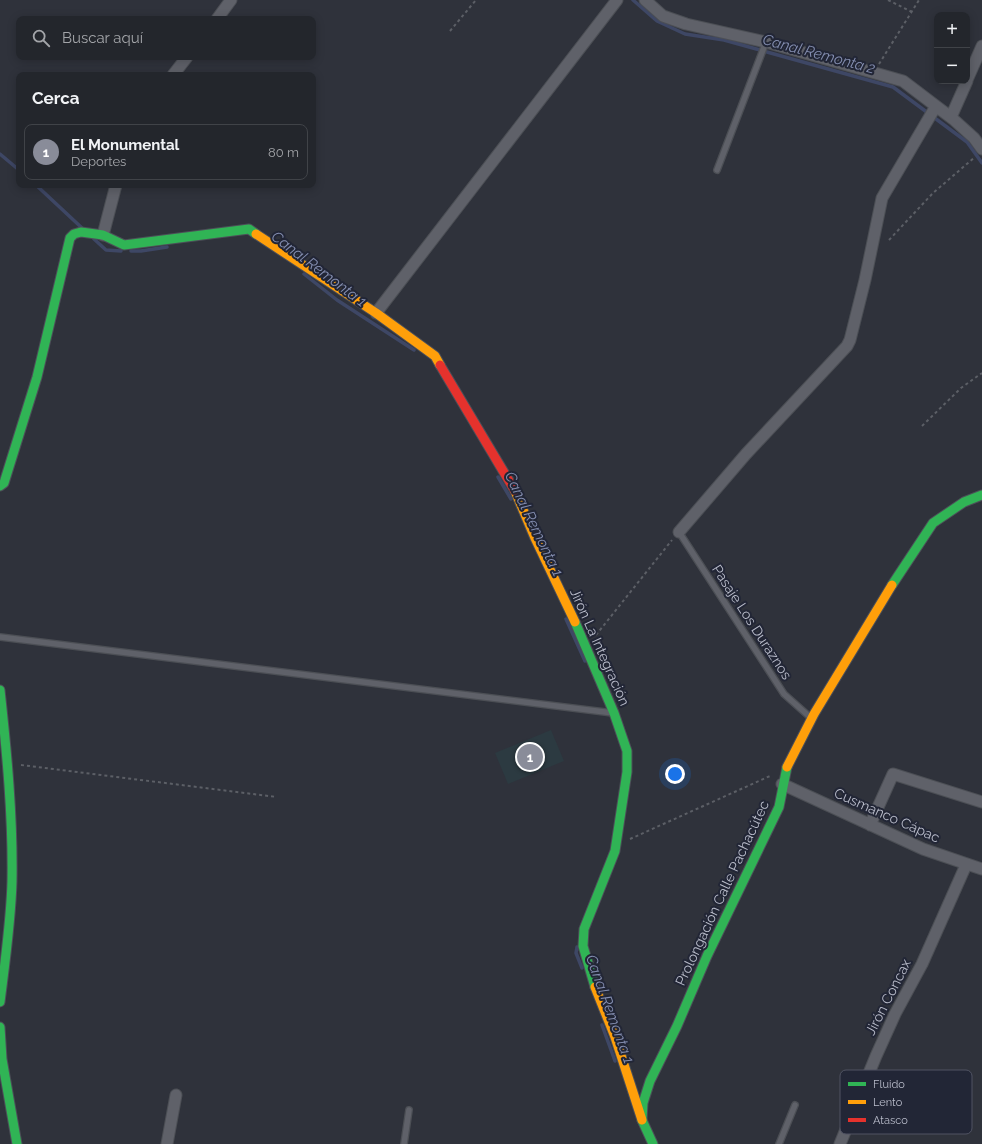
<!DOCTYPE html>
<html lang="es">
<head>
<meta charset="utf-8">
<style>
  body { margin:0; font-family:Raleway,sans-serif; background:#2b2e34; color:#f1f3f6 }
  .controls { position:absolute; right:12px; top:12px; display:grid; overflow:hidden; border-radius:8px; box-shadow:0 2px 10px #0003 }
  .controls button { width:36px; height:36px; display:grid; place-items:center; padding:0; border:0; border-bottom:1px solid #404348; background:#23262c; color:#f1f3f6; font:20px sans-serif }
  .you { position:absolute; left:675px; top:774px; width:14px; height:14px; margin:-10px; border:3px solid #fff; border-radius:50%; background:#1a73e8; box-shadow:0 0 0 6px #1a73e833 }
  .badge { display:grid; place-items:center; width:26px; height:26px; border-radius:50%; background:#898c99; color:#fff; font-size:13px; font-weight:700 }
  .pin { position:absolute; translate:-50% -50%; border:2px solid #fff; box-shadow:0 1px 4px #0006 }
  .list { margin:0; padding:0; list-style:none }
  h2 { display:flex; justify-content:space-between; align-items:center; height:52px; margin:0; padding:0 16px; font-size:17px }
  h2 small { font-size:13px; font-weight:400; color:#a3a5a9 }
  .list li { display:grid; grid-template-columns:26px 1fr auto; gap:12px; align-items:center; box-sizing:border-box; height:56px; margin:0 8px 8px; padding:0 8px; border:1px solid #404348; border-radius:8px }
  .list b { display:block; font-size:15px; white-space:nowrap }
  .list p { margin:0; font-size:13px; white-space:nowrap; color:#a3a5a9 }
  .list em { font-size:13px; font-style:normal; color:#a3a5a9 }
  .icon { flex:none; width:22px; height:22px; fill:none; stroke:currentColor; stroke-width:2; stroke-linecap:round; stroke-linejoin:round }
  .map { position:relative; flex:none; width:982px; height:1144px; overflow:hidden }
  .search { position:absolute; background:#23262c; box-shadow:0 2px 10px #0003; left:16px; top:16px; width:300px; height:44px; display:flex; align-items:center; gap:10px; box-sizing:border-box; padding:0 14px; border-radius:8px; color:#a3a5a9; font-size:15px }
  .panel { position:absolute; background:#23262c; box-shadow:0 2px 10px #0003; left:16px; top:72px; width:300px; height:116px; border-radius:8px }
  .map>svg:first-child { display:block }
  .green { fill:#2c3a41 }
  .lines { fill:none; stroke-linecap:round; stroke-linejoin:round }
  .stream { stroke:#3e4765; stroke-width:3.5 }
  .lane-casing { stroke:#4c4f55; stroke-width:8 }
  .street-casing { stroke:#4c4f55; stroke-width:13 }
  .fast-casing { stroke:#4c4f58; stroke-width:11 }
  .slow-casing { stroke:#4c4f58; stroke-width:11 }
  .jam-casing { stroke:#4c4f58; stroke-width:11 }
  .path { stroke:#5c5f66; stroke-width:2; stroke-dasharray:3 3; stroke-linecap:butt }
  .lane { stroke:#5f6169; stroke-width:5.5 }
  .street { stroke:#5f6169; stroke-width:11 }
  .fast { stroke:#30b455; stroke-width:9 }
  .slow { stroke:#ff9f0a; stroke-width:9 }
  .jam { stroke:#e5322d; stroke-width:9 }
  .labels { text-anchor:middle; stroke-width:4; stroke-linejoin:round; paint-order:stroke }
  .street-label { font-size:14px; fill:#babdcb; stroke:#222636 }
  .water-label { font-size:15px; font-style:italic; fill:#848eb0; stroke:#222636 }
  .key { fill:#222636; stroke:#505363; stroke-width:1 }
  .key-label { font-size:11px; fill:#babdcb }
</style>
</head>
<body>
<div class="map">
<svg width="982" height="1144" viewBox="0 0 982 1144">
  <rect width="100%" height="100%" fill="#2f323b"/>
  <path class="green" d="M551 730 564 761 508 784 495 753Z"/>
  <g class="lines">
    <path class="stream" d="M633 0 657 21 685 34 724 40 893 87 967 142 982 163
      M0 154 19 170
      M36 185 82 228
      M94 239 106 250 121 251
      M131 251H141L167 247
      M304 274 337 300 414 350
      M498 477 511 499
      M566 619 585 661
      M577 947 576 953 582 968
      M602 1025 615 1061"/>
    <g class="lane-casing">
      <path id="lane" d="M717 170 766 42
        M679 532 784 694 811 718
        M0 637 613 713
        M404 1144 409 1110
        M779 1144 795 1105"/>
    </g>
    <g class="street-casing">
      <path id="street" d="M645 0 663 16 686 24 766 42 903 81 953 119 974 138 982 149
        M217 19 231 0
        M173 75 187 57
        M967 80 982 46
        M951 117 967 81
        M103 235 116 185
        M376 313 617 0
        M679 532 746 454 847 346 850 340 865 280 882 198 936 106
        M782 784 923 849 982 869
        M870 825 893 774 982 802
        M167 1144 176 1095
        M840 1144 876 1056 895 1014 922 964 966 865"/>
    </g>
    <g class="fast-casing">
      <path id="fast" d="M0 486 4 483 37 377 70 238 74 234 81 232 103 235 124 245 249 229 256 234
        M892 585 933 523 964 502 982 495
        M575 622 614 713 627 751V772L615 851 584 929 583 946 595 987
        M0 690C7 754 13 817 12 881 11 921 5 962 0 1002
        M0 1027 2 1059 17 1144
        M653 1144 642 1120 643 1103 650 1081 677 1026 707 956 779 807 787 767"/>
    </g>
    <g class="slow-casing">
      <path id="slow" d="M256 234 376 313 435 356 440 365
        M515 491 535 538 575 622
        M787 767 814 714 892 585
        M595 987 615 1037 642 1120"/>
    </g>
    <g class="jam-casing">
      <path id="jam" d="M440 365 515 491"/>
    </g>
    <path class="path" d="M888 0 912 12
      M450 31 476 0
      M879 64 919 0
      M889 240 933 193 975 157
      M922 426 961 388 982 373
      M596 635 672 540
      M21 765 277 797
      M630 839 770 776"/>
    <use href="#lane" class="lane"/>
    <use href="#street" class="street"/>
    <use href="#fast" class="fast"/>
    <use href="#slow" class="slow"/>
    <use href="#jam" class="jam"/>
  </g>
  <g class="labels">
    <g class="street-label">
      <text transform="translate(752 622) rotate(57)" y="5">Pasaje Los Duraznos</text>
      <text transform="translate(600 647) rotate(66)" y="5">Jirón La Integración</text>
      <text transform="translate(887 815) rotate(24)" y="5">Cusmanco Cápac</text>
      <text transform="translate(722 893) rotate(-65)" y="5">Prolongación Calle Pachacútec</text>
      <text transform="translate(888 997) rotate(-63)" y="5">Jirón Concax</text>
    </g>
    <g class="water-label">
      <text transform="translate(819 54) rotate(15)" y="5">Canal Remonta 2</text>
      <text transform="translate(319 269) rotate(37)" y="5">Canal Remonta 1</text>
      <text transform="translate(534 524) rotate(64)" y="5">Canal Remonta 1</text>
      <text transform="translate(610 1009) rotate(70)" y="5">Canal Remonta 1</text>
    </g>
  </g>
  <rect x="840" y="1070" width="132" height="64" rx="6" class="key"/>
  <rect x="848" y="1082" width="18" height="4" fill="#30b455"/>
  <rect x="848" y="1100" width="18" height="4" fill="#ff9f0a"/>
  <rect x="848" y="1118" width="18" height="4" fill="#e5322d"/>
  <g class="key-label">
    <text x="873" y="1088">Fluido</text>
    <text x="873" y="1106">Lento</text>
    <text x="873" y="1124">Atasco</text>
  </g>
</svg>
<div class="controls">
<button>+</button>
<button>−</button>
</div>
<div class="you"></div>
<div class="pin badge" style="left:530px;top:757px">1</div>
<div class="search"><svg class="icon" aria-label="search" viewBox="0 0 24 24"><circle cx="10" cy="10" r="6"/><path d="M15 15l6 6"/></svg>Buscar aquí</div>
<section class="panel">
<h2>Cerca<small></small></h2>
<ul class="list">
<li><span class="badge">1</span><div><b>El Monumental</b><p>Deportes</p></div><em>80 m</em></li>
</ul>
</section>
</div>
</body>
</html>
